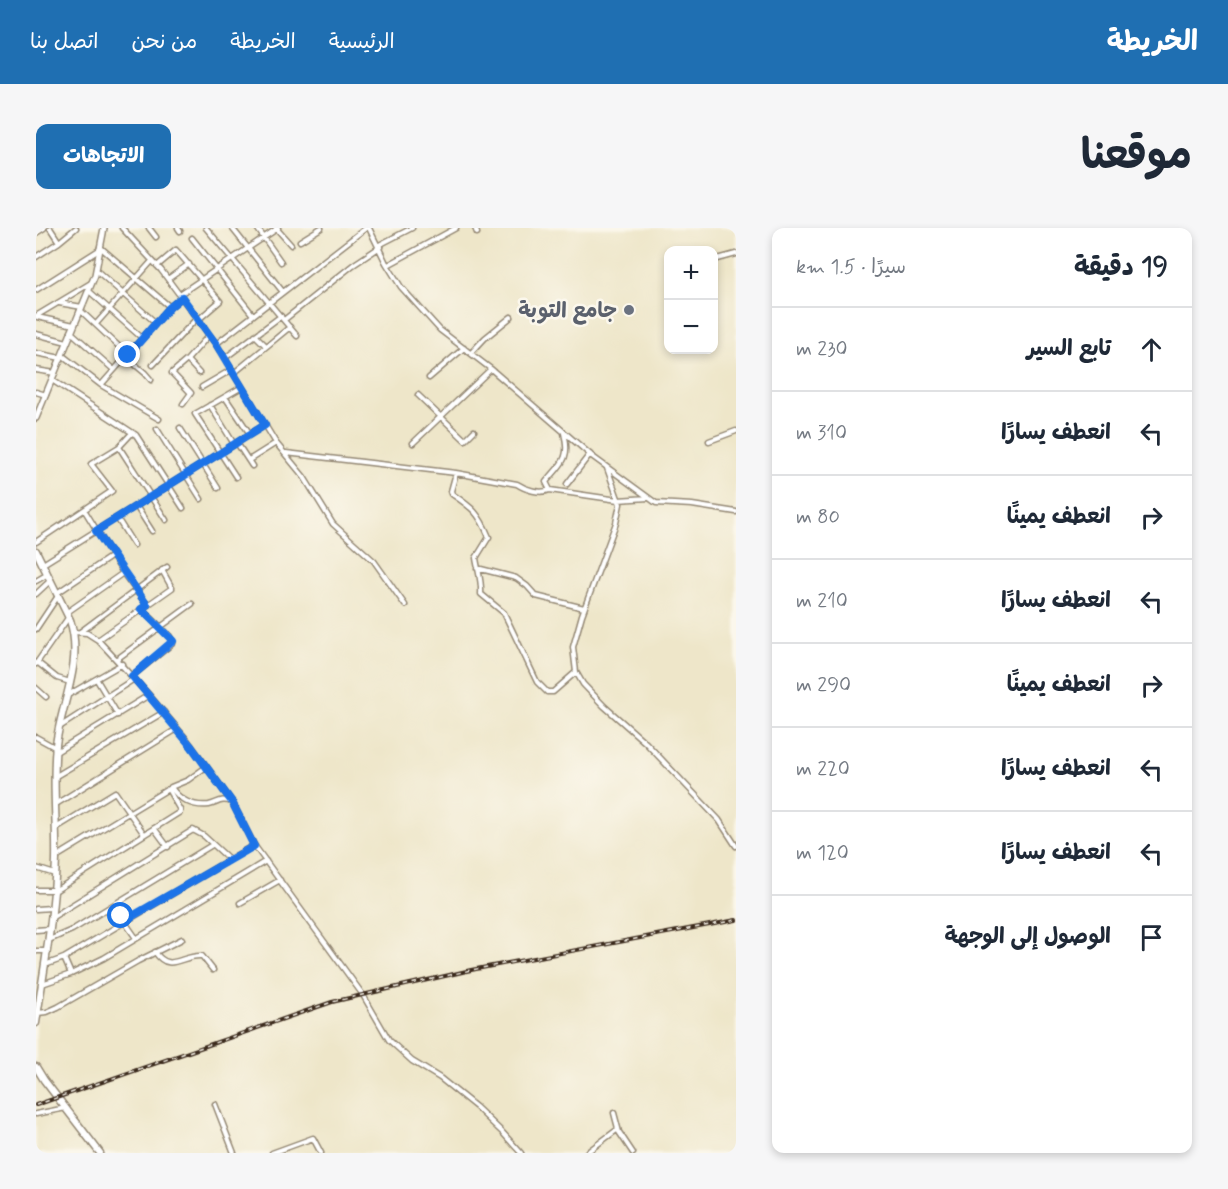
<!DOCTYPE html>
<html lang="ar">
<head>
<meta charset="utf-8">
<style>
  body { margin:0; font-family:Mynerve,"Playpen Sans Arabic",sans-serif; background:#f6f6f7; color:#1f2937; direction:rtl }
  .controls { position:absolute; right:18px; top:18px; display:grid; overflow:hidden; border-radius:12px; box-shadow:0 3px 9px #0003 }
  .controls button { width:54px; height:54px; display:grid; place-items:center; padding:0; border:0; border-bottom:2px solid #e0e1e3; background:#fff; color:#1f2937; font:30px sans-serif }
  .stop { position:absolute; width:18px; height:18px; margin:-14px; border:4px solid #1a73e8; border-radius:50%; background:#fff }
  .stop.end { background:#1a73e8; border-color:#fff; box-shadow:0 2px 6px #0008 }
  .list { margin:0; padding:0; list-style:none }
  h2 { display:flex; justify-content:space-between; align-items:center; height:78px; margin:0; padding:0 24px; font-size:26px }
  h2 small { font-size:20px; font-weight:400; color:#747a83 }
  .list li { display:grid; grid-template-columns:39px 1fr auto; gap:18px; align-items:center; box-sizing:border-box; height:84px; padding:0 24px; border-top:2px solid #e0e1e3 }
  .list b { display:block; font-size:22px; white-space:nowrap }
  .list em { font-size:20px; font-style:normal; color:#747a83 }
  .icon { flex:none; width:33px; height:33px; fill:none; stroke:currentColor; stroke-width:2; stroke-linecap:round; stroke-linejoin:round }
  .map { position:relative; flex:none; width:700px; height:925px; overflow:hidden; direction:ltr; border-radius:12px }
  header { display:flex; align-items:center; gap:36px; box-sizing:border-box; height:84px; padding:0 30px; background:#1f6fb2; color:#fff }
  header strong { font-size:28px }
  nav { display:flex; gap:33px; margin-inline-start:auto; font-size:21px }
  .intro { display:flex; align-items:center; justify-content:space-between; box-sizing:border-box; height:144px; padding:0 36px }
  h1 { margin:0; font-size:42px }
  .button { padding:15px 27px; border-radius:12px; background:#1f6fb2; color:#fff; font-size:21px; font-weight:700 }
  main { display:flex; gap:36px; padding:0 36px }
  aside { flex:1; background:#fff; border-radius:12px; box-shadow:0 3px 9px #0003 }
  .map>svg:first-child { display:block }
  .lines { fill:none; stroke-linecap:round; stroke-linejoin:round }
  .minor-casing { stroke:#948874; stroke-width:7 }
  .tertiary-casing { stroke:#948874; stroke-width:8 }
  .primary-casing { stroke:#948874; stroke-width:9 }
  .minor { stroke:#fff; stroke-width:4 }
  .tertiary { stroke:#fff; stroke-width:5 }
  .primary { stroke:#fff; stroke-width:6 }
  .rail-casing { stroke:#3b2a1e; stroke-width:4 }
  .rail { stroke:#fbf7ec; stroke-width:1.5; stroke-dasharray:4.5; stroke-linecap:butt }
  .route { stroke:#1a73e8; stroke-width:8 }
  .worship-dot { fill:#6b7280; stroke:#fbf7ec; stroke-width:2 }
  .labels { text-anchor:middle; stroke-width:5; stroke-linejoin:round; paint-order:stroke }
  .worship-label { font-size:21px; font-weight:bold; fill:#5b616d; stroke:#fbf7ec; text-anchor:end }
</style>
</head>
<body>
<header>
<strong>الخريطة</strong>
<nav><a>الرئيسية</a><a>الخريطة</a><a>من نحن</a><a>اتصل بنا</a></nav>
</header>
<div class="intro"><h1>موقعنا</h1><a class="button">الاتجاهات</a></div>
<main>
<aside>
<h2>19 دقيقة<small>سيرًا · 1.5 km</small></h2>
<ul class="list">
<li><svg class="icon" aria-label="ahead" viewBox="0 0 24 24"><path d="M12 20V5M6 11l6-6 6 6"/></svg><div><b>تابع السير</b></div><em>230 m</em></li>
<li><svg class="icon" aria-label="left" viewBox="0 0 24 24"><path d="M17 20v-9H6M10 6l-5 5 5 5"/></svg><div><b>انعطف يسارًا</b></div><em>310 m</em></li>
<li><svg class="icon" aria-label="right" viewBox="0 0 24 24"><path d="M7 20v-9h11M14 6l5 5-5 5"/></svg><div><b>انعطف يمينًا</b></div><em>80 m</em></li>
<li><svg class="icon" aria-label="left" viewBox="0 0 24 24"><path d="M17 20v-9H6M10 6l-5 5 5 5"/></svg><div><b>انعطف يسارًا</b></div><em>210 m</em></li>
<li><svg class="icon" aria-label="right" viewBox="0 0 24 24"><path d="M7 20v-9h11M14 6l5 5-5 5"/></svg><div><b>انعطف يمينًا</b></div><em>290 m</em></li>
<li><svg class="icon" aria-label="left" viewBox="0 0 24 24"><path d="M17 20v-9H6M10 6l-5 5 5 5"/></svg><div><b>انعطف يسارًا</b></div><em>220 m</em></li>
<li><svg class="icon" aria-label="left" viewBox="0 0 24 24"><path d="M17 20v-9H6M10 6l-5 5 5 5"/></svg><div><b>انعطف يسارًا</b></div><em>120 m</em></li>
<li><svg class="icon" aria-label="arrive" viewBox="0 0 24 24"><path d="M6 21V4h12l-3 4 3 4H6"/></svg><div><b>الوصول إلى الوجهة</b></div></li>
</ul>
</aside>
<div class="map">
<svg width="700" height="925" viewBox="0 0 700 925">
  <rect width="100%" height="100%" fill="#fbf7ec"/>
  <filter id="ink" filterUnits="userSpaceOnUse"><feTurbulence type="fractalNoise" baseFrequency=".0167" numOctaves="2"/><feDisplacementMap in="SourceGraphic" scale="12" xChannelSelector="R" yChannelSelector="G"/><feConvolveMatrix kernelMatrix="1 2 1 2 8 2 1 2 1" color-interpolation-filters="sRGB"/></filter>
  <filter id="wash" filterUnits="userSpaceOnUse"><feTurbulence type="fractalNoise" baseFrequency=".008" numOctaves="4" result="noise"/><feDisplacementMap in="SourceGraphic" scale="24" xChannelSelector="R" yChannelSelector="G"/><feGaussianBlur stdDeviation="1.35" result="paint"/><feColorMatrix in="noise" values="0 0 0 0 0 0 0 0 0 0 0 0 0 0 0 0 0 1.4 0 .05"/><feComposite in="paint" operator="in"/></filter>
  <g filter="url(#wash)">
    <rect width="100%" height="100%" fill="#eee6c9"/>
  </g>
  <g filter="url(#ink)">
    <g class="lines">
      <g class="minor-casing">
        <path id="minor" d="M14 0 23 14
          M86 0 125 42 180 116 240 215 268 249 297 296 338 333 369 377
          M113 0 120 9
          M142 0 144 3
          M170 0 261 108
          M196 0 247 64
          M221 0 245 34
          M240 0 255 17
          M333 0 350 35 365 59 404 102 455 141 557 229 620 275 656 277 700 284
          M439 0 441 5
          M0 5 8 0
          M156 10 217 87
          M264 13 285 0
          M343 17 376 0
          M64 19 134 79
          M0 29 23 14 40 0
          M678 32 700 26
          M352 37 420 0
          M121 38 140 22 184 73 162 92
          M60 42 120 95
          M132 51 153 36
          M0 62 63 22
          M53 63 106 110
          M144 66 242 0
          M23 75 46 79
          M44 82 92 127
          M0 88 55 55
          M1 89 38 97
          M248 92 317 37 344 19
          M60 96 116 33
          M35 104 78 142
          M0 106 31 114
          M219 107 230 118
          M180 116 330 0
          M0 125 25 130
          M435 125 449 110 475 89
          M26 127 65 157 134 79 146 69
          M90 129 109 145 115 152
          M189 130 245 88
          M151 132 163 145
          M117 137 161 90
          M0 142 19 145
          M198 145 254 99
          M393 150 428 120
          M16 152 100 207 147 280
          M65 157 123 191
          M166 159 195 142
          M0 164 10 167
          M382 167 429 212 438 203
          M189 169 214 206
          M147 176 155 165 136 145 151 132 173 107
          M174 177 198 216
          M144 200 182 260
          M121 201 165 271
          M673 213 700 203
          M201 215 216 238
          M377 215 455 141
          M83 219 130 292
          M250 225 420 245 481 256C490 262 504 266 514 262L582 272 612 270
          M213 232 240 215
          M571 240 584 276 580 295 546 387 537 419 540 444 547 456 568 478 610 515 683 592 700 618
          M420 245 415 263 416 266C437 280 443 285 453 309L440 330C442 343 446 354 445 366L468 385 501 454 511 464H517L540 444
          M200 249 159 186 206 159
          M531 256 554 226
          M514 262 510 254C525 236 535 231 528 205
          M100 278 116 303
          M49 283 87 345 111 377
          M81 290 98 317
          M0 314 76 263 55 236 83 219 96 205
          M7 336 229 197
          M441 340 480 350 491 358 500 368 548 380
          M0 353 12 346
          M21 365 76 328
          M0 366 15 352
          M106 381 136 360 126 342
          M30 385 87 345
          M0 401 22 368
          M38 404 51 405 62 412 113 467 152 513 196 574 218 617 327 767 353 812 376 833 404 850 440 879 466 904 485 925
          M44 404 131 339
          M62 412 106 381 133 407 137 415 96 448
          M81 431 156 376
          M1 434 21 450 34 454
          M0 436 32 390
          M61 452 82 487
          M0 460 10 469
          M32 467 86 436
          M25 498 98 451
          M0 509 20 520
          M20 524 113 467
          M20 548 128 484
          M135 559C143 572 157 579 173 577 182 575 185 570 196 574
          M135 559 152 552 170 539
          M20 576 141 501
          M20 600 79 564 108 606
          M118 600 132 619
          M0 640 19 646
          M0 662H17
          M17 664 144 584V582L132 561 20 629
          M204 675 244 652
          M77 677 100 710
          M0 681 15 680
          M15 690 157 602 168 608 193 631
          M0 702 13 701
          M13 712 36 702 176 617
          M0 723H11
          M119 724C134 746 146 726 166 728L177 742
          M28 730 35 746
          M9 737 28 730 218 617
          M6 756 35 746 68 730 230 633
          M1 785 11 784 22 779 102 733 146 711
          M179 876 198 925
          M578 885 583 904 597 925
          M0 886 30 880
          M236 925 277 910 285 925
          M550 925 582 901"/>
      </g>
      <g class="tertiary-casing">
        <path id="tertiary" d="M0 190 59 47 68 0"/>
      </g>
      <g class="primary-casing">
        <path id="primary" d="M0 323 34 392C48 435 25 475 20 517 16 553 21 595 20 632 18 686 8 741 0 795
          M0 839 8 852 64 925"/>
      </g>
      <use href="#minor" class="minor"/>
      <use href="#tertiary" class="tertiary"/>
      <use href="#primary" class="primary"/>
      <g class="rail-casing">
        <path id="rail" d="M0 877 296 774 435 742 700 692"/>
      </g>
      <use href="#rail" class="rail"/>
    </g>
  </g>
  <g class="lines" filter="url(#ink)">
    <path class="route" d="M85 688 88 693 218 618 196 574 155 518 96 448 137 413 105 381 111 377 60 303 229 197 180 116 146 69 134 79 92 127"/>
  </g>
  <circle class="worship-dot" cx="593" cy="82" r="6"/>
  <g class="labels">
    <g class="worship-label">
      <text x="581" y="89">جامع التوبة</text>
    </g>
  </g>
</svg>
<div class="controls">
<button>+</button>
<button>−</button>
</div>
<div class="stop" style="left:85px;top:688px"></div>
<div class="stop end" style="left:92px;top:127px"></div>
</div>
</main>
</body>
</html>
